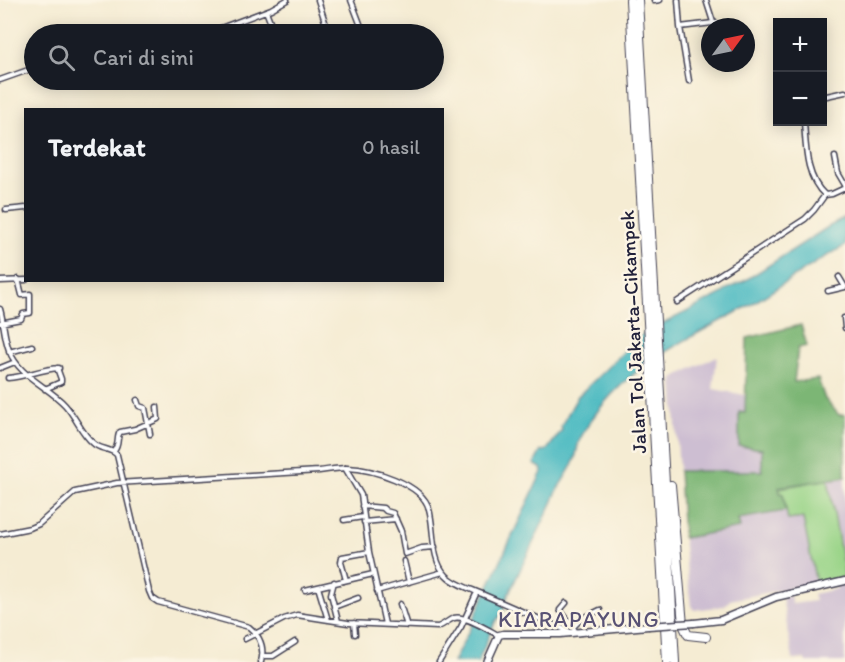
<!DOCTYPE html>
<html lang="id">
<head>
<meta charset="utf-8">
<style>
  body { margin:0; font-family:Itim,sans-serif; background:#242831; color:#f1f3f6 }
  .controls { position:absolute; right:18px; top:18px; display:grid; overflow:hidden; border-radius:0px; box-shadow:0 3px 15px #0003 }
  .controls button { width:54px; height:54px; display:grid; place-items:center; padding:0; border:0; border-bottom:2px solid #363941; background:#171b24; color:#f1f3f6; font:30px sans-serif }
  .compass { position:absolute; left:701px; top:18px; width:54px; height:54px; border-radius:50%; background:#171b24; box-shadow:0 3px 15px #0003; rotate:57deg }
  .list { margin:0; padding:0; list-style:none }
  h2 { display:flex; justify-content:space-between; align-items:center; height:78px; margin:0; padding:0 24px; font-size:26px }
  h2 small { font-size:20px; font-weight:400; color:#9ea1a6 }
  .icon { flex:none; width:33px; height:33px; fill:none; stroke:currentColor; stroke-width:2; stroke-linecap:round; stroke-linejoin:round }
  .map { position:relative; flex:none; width:845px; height:662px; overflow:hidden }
  .search { position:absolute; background:#171b24; box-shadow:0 3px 15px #0003; left:24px; top:24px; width:420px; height:66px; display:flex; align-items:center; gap:15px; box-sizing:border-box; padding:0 21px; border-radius:33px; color:#9ea1a6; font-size:22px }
  .panel { position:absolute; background:#171b24; box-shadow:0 3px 15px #0003; left:24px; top:108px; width:420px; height:174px; border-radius:0px }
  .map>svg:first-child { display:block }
  .industrial { fill:#cdbed2 }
  .green { fill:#9ad488; stroke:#5e7b62; stroke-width:1.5 }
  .forest { fill:#7bb674; stroke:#4e6c58; stroke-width:1.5 }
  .water { fill:#4ab9c1; stroke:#366e7e; stroke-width:1.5 }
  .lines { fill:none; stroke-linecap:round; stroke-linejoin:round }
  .street-casing { stroke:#424052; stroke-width:7 }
  .secondary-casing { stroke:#424052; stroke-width:9 }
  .highway-casing { stroke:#424052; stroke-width:10 }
  .street { stroke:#fff; stroke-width:4 }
  .secondary { stroke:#fff; stroke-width:6 }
  .highway { stroke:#fff; stroke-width:8 }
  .secondary-bridge-casing { stroke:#424052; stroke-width:9; stroke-linecap:butt }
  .secondary-bridge { stroke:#fff; stroke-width:6 }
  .labels { text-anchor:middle; stroke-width:5; stroke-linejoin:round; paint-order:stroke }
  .street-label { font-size:20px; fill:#22223b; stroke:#fcf5e5 }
  .quarter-label { font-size:22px; letter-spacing:1.5px; fill:#595275; stroke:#fcf5e5 }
</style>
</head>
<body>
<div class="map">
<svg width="845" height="662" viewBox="0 0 845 662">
  <rect width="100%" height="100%" fill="#fcf5e5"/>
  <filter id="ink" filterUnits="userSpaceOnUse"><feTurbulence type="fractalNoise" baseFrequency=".0167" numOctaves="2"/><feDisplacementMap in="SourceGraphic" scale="12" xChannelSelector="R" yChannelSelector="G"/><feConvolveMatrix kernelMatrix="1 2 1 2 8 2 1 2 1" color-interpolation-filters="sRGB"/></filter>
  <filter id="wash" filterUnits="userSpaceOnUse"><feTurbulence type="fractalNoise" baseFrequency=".008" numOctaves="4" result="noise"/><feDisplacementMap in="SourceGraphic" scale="24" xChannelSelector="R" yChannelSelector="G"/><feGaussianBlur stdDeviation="1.35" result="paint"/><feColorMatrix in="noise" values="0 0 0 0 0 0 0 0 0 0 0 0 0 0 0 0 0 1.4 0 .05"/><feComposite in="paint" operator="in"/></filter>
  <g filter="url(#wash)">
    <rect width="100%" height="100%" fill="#f5ecd3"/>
    <path class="industrial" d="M717 356 713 389 745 395V413H739L740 446 762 449V472L679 471 673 378Z
      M845 477V570L828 479Z
      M786 511 788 520 803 517 816 583 730 600 724 606 694 610 691 606 683 538 739 528 738 520Z
      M845 583V662H806L805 659 793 660 782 597 790 595 792 604 815 601 813 594 837 589 836 584Z"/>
    <path class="green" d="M828 479 845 577 816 583 803 518 788 520 783 494 780 493 779 488Z"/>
    <path class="forest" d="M801 325 807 346 798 348 794 382 818 379 825 399 839 415H845V477L779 487 780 493 783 494 786 511 738 519 740 528 683 538 679 471H762V449L739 446V412L745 413 747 338Z"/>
    <path class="water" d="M845 218V246C813 262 785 284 755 302 689 340 618 366 580 439 577 445 577 454 574 461 568 475 557 486 553 501L503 606 504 611 495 622 478 662H453L474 621V618L479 607 542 472 541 468 534 464 541 451 547 450 562 430 561 426 578 396 641 335 723 293 727 289 746 280 828 227Z"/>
  </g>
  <g filter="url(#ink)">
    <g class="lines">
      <g class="street-casing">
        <path id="street" d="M318 0 329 34
          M351 0 364 34
          M678 0 680 27 689 81
          M706 0 713 22
          M654 1 660 0
          M266 11 275 34
          M680 27 713 23H717L719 27
          M205 34 271 9 287 0
          M0 80 34 68
          M822 97 845 92
          M804 122C806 145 805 177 825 195
          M835 157 838 173 845 185
          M6 210 26 208
          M839 277 845 287
          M0 281 26 280
          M828 291 845 287
          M677 302 805 219 814 210 825 195 832 194 845 188
          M0 309C4 323 4 337 9 350 19 377 48 386 65 405 76 417 81 433 93 443 100 450 111 448 117 455L149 591 152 598 158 602 249 627C260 636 265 647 261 662
          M844 318 845 328
          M0 323 21 319 23 314 30 313V294L22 295 18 279
          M9 352 32 346
          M0 368 15 362
          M8 378C25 377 41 369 59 368
          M45 389 61 382V379L57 368
          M137 400 139 406 145 408 150 434
          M114 451C120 444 116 437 120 432L135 429 158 419 157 407
          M345 468 361 495 369 552 385 624
          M362 506 383 508 386 511 393 513 401 531 405 554 422 548 435 547
          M344 520 363 517
          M364 522 396 519
          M0 534 30 528 39 524 75 492 117 483 319 471C328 470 338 468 347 468 371 469 422 483 429 509 435 529 430 559 446 575 454 584 471 589 482 594 512 607 541 620 571 632
          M404 561 409 582
          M346 580 341 562 342 557 369 552
          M334 582 331 594 338 621
          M318 587 328 620
          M305 590 373 574
          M377 591 443 572
          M566 603 560 610 573 627 576 633
          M400 604 407 626
          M334 607 358 598
          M354 623 355 634
          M573 627 580 620 600 610
          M245 639 284 619 297 615 348 623 438 627C444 625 448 620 454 618 465 615 488 630 498 635
          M263 656H273L295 642
          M439 662 461 627 477 592"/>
      </g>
      <g class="secondary-casing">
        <path id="secondary" d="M694 623 721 620 776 597 845 581
          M487 662 499 635 503 634H560L648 626"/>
      </g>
      <g class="highway-casing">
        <path id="highway" d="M630 0 667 662
          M638 0 675 662
          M671 485 683 625 688 635 706 637"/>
      </g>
      <use href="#street" class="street"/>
      <use href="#secondary" class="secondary"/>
      <use href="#highway" class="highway"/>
      <g class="secondary-bridge-casing">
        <path id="secondary-bridge" d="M648 626 694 623"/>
      </g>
      <use href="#secondary-bridge" class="secondary-bridge"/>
    </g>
  </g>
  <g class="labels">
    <g class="street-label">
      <text transform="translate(633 332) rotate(-93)" y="7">Jalan Tol Jakarta–Cikampek</text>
    </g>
    <g class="quarter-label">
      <text x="579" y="627">KIARAPAYUNG</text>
    </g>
  </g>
</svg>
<div class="controls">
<button>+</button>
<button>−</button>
</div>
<svg class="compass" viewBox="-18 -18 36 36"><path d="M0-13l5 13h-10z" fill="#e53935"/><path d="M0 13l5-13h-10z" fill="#9ea1a6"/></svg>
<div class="search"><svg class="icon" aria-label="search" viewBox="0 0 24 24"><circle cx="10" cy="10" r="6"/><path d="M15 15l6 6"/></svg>Cari di sini</div>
<section class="panel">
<h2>Terdekat<small>0 hasil</small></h2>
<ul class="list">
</ul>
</section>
</div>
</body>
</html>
